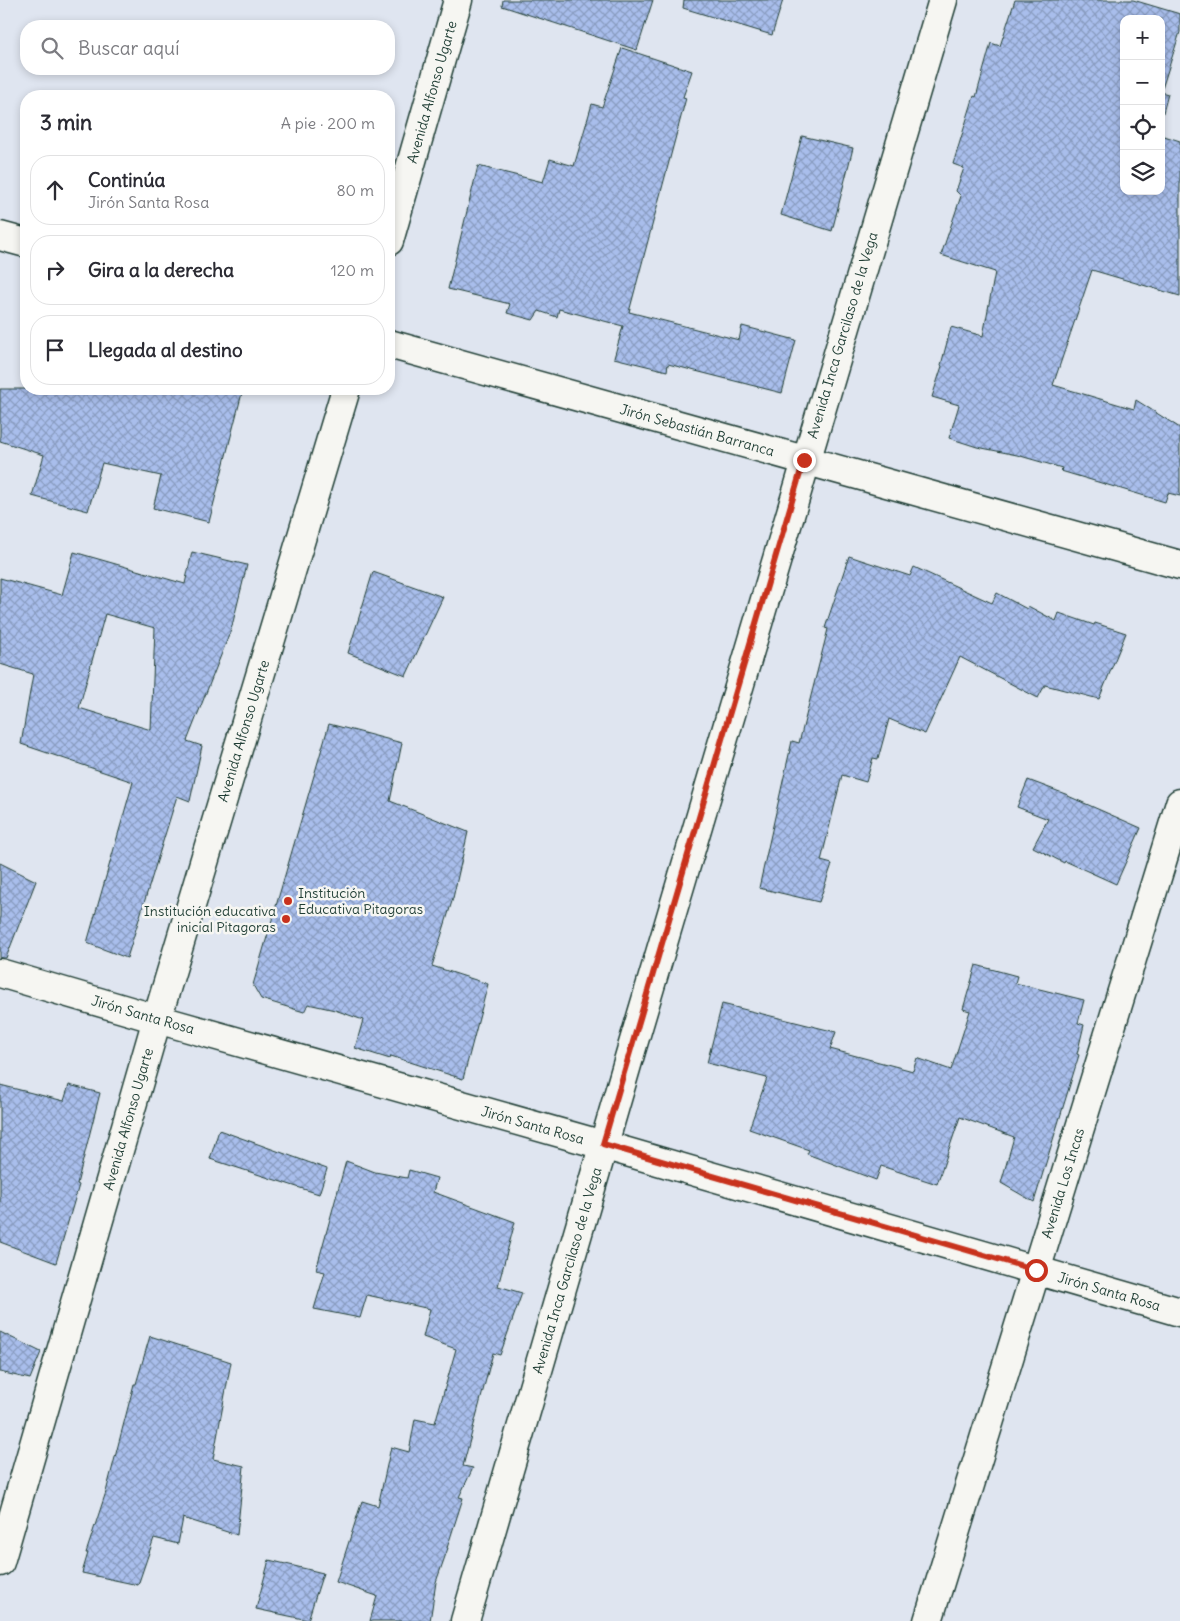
<!DOCTYPE html>
<html lang="es">
<head>
<meta charset="utf-8">
<style>
  body { margin:0; font-family:Delius,sans-serif; background:#f7f7f7; color:#2b2b33 }
  .controls { position:absolute; right:15px; top:15px; display:grid; overflow:hidden; border-radius:10px; box-shadow:0 2px 8px #0003 }
  .controls button { width:45px; height:45px; display:grid; place-items:center; padding:0; border:0; border-bottom:1px solid #e1e1e2; background:#fff; color:#2b2b33; font:25px sans-serif }
  .stop { position:absolute; width:15px; height:15px; margin:-11px; border:4px solid #c8321e; border-radius:50%; background:#fff }
  .stop.end { background:#c8321e; border-color:#fff; box-shadow:0 1px 5px #0008 }
  .list { margin:0; padding:0; list-style:none }
  h2 { display:flex; justify-content:space-between; align-items:center; height:65px; margin:0; padding:0 20px; font-size:21px }
  h2 small { font-size:16px; font-weight:400; color:#7c7c81 }
  .list li { display:grid; grid-template-columns:32px 1fr auto; gap:15px; align-items:center; box-sizing:border-box; height:70px; margin:0 10px 10px; padding:0 10px; border:1px solid #e1e1e2; border-radius:20px }
  .list b { display:block; font-size:19px; white-space:nowrap }
  .list p { margin:0; font-size:16px; white-space:nowrap; color:#7c7c81 }
  .list em { font-size:16px; font-style:normal; color:#7c7c81 }
  .icon { flex:none; width:28px; height:28px; fill:none; stroke:currentColor; stroke-width:2; stroke-linecap:round; stroke-linejoin:round }
  .map { position:relative; flex:none; width:1180px; height:1621px; overflow:hidden }
  .search { position:absolute; background:#fff; box-shadow:0 2px 8px #0003; left:20px; top:20px; width:375px; height:55px; display:flex; align-items:center; gap:12px; box-sizing:border-box; padding:0 18px; border-radius:20px; color:#7c7c81; font-size:19px }
  .panel { position:absolute; background:#fff; box-shadow:0 2px 8px #0003; left:20px; top:90px; width:375px; height:305px; border-radius:20px }
  .map>svg:first-child { display:block }
  .building { fill:url(#building-cross-hatch); stroke:#1f3d34; fill-rule:evenodd }
  .lines { fill:none; stroke-linecap:round; stroke-linejoin:round }
  .minor-casing { stroke:#1f3d34; stroke-width:31 }
  .minor { stroke:#f6f6f2; stroke-width:28 }
  .route { stroke:#c8321e; stroke-width:6 }
  .poi-dot { fill:#c8321e; stroke:#f6f6f2; stroke-width:2 }
  .labels { text-anchor:middle; stroke-width:5; stroke-linejoin:round; paint-order:stroke }
  .street-label { font-size:14px; fill:#1f3d34; stroke:#f6f6f2 }
  .poi-label { font-size:14px; fill:#1f3d34; stroke:#f6f6f2; text-anchor:start }
</style>
</head>
<body>
<div class="map">
<svg width="1180" height="1621" viewBox="0 0 1180 1621">
  <defs>
    <pattern id="building-cross-hatch" width="8" height="8" patternUnits="userSpaceOnUse" patternTransform="scale(1.25)"><rect width="8" height="8" fill="#a9beec"/><path d="M0 0l8 8M0 8l8-8" fill="none" stroke="#899cc0"/></pattern>
  </defs>
  <rect width="100%" height="100%" fill="#dfe5f0"/>
  <filter id="ink" filterUnits="userSpaceOnUse"><feTurbulence type="fractalNoise" baseFrequency=".02" numOctaves="2"/><feDisplacementMap in="SourceGraphic" scale="10" xChannelSelector="R" yChannelSelector="G"/><feConvolveMatrix kernelMatrix="1 2 1 2 8 2 1 2 1" color-interpolation-filters="sRGB"/></filter>
  <g filter="url(#ink)">
    <path class="building" d="M503 0H653L637 50 502 6Z
      M684 0H783L772 35 683 8Z
      M1015 0H1133L1180 14V32L1161 92V19H1124V191H1161V135L1180 141V296L1092 270 1053 385 1134 409 1136 400 1180 428V496L1168 493 1165 502 1061 471 1062 468 1017 455 977 447 949 438 959 405 932 397 942 366 941 365 951 327 983 336 995 272 941 255 961 196 956 191 964 168 953 164 974 96 976 97 991 43 1000 46Z
      M622 48 692 71 683 97 686 98 629 312 739 340 742 326 796 340 782 393 668 364 667 371 614 358 623 326 559 309 557 317 539 311 533 320 507 313 510 304 448 289 478 166 543 182 550 159 574 166 592 104 602 107Z
      M1161 92 1168 94 1161 120Z
      M802 136 853 148 832 231 781 215Z
      M0 389H243L209 522 153 508 161 476 102 463 88 511 32 496 44 455 0 441Z
      M74 552 185 584 192 552 247 565 231 630 187 741 202 746 190 801 177 796 127 958 87 943 133 782 21 744 33 674 0 664V578L62 595ZM105 614 155 628 151 730 79 708Z
      M849 556 910 576 914 567 992 603 997 593 1027 609 1028 606 1056 621 1059 613 1094 625 1095 623 1126 633 1099 699 1045 685 1038 698 960 657 925 734 889 719 878 759 873 758 866 782 842 775 821 861 832 864 819 902 759 888 792 741 799 743 828 629 825 628Z
      M373 572 443 597 406 676 348 653Z
      M329 724 402 743 390 801 468 832 453 898 432 966 488 984 463 1079 391 1056 390 1059 355 1048 363 1020 335 1010 308 1004 304 1012 261 999 253 985Z
      M1028 780 1068 795V796L1141 828 1116 884 1065 861 1064 863 1033 847 1048 819 1017 807Z
      M0 863 36 881 6 958H0Z
      M976 965 1017 976 1015 983 1084 1000 1078 1023 1084 1025 1077 1054 1079 1055 1034 1202 1001 1183 1014 1137 960 1117 937 1184 881 1166 876 1180 807 1154 809 1150 749 1129 767 1078 707 1063 722 1004 836 1032 830 1049 913 1071 917 1058 951 1070 970 1011 963 1009Z
      M0 1085 64 1101 69 1085 100 1093 77 1184 79 1185 56 1263 0 1242Z
      M219 1130 327 1169 319 1194 210 1159Z
      M346 1161 375 1172 407 1178 409 1170 437 1178 433 1192 515 1222 498 1286 522 1293 500 1355 493 1353 463 1466 473 1468 459 1497 463 1498 447 1548H448L436 1582 430 1621H370L377 1596 336 1582 362 1501 378 1506 391 1447 409 1452 415 1419 435 1423 456 1349 423 1337 430 1309 367 1295 360 1318 314 1309 325 1272 316 1270Z
      M0 1332 41 1352 30 1379 0 1372Z
      M150 1336 231 1362 213 1459 244 1466 237 1535 183 1518 178 1544 154 1538 138 1585 82 1573 88 1553H86L106 1492 134 1384H136Z
      M269 1560 323 1573 308 1620 256 1609Z"/>
    <g class="lines">
      <g class="minor-casing">
        <g id="minor">
          <path d="M0 236 26 243"/>
          <path id="s1" d="M389 241 458 0"/>
          <path id="s2" d="M389 344 1180 565"/>
          <path id="s3" d="M0 973 157 1019 603 1145 1180 1312"/>
          <path id="s4" d="M0 1562 157 1019 346 389"/>
          <path id="s5" d="M465 1621C622 1080 780 539 943 0"/>
          <path id="s6" d="M928 1621 1180 803"/>
        </g>
      </g>
      <use href="#minor" class="minor"/>
    </g>
  </g>
  <g class="lines" filter="url(#ink)">
    <path class="route" d="M804 460 603 1144 1036 1270"/>
  </g>
  <g class="poi-dot">
    <circle cx="288" cy="901" r="5"/>
    <circle cx="286" cy="919" r="5"/>
  </g>
  <g class="labels">
    <g class="street-label">
      <text dy="5" stroke="none"><textPath href="#s1" startOffset="155">Avenida Alfonso Ugarte</textPath></text>
      <text dy="5" stroke="none"><textPath href="#s5" startOffset="1340">Avenida Inca Garcilaso de la Vega</textPath></text>
      <text dy="5" stroke="none"><textPath href="#s2" startOffset="320">Jirón Sebastián Barranca</textPath></text>
      <text dy="5" stroke="none"><textPath href="#s4" startOffset="866">Avenida Alfonso Ugarte</textPath></text>
      <text dy="5" stroke="none"><textPath href="#s3" startOffset="149">Jirón Santa Rosa</textPath></text>
      <text dy="5" stroke="none"><textPath href="#s4" startOffset="461">Avenida Alfonso Ugarte</textPath></text>
      <text dy="5" stroke="none"><textPath href="#s3" startOffset="554">Jirón Santa Rosa</textPath></text>
      <text dy="5" stroke="none"><textPath href="#s6" startOffset="458">Avenida Los Incas</textPath></text>
      <text dy="5" stroke="none"><textPath href="#s5" startOffset="365">Avenida Inca Garcilaso de la Vega</textPath></text>
      <text dy="5" stroke="none"><textPath href="#s3" startOffset="1154">Jirón Santa Rosa</textPath></text>
    </g>
    <g class="poi-label">
      <text x="298" y="898">Institución<tspan x="298" dy="16">Educativa Pitagoras</tspan></text>
      <text x="276" y="916" text-anchor="end">Institución educativa<tspan x="276" dy="16">inicial Pitagoras</tspan></text>
    </g>
  </g>
</svg>
<div class="controls">
<button>+</button>
<button>−</button>
<button><svg class="icon" aria-label="locate" viewBox="0 0 24 24"><circle cx="12" cy="12" r="6"/><path d="M12 2v4M12 18v4M2 12h4M18 12h4"/></svg></button>
<button><svg class="icon" aria-label="layers" viewBox="0 0 24 24"><path d="M12 4l9 5-9 5-9-5zM3 14l9 5 9-5"/></svg></button>
</div>
<div class="stop" style="left:1036px;top:1270px"></div>
<div class="stop end" style="left:804px;top:460px"></div>
<div class="search"><svg class="icon" aria-label="search" viewBox="0 0 24 24"><circle cx="10" cy="10" r="6"/><path d="M15 15l6 6"/></svg>Buscar aquí</div>
<section class="panel">
<h2>3 min<small>A pie · 200 m</small></h2>
<ul class="list">
<li><svg class="icon" aria-label="ahead" viewBox="0 0 24 24"><path d="M12 20V5M6 11l6-6 6 6"/></svg><div><b>Continúa</b><p>Jirón Santa Rosa</p></div><em>80 m</em></li>
<li><svg class="icon" aria-label="right" viewBox="0 0 24 24"><path d="M7 20v-9h11M14 6l5 5-5 5"/></svg><div><b>Gira a la derecha</b></div><em>120 m</em></li>
<li><svg class="icon" aria-label="arrive" viewBox="0 0 24 24"><path d="M6 21V4h12l-3 4 3 4H6"/></svg><div><b>Llegada al destino</b></div></li>
</ul>
</section>
</div>
</body>
</html>
